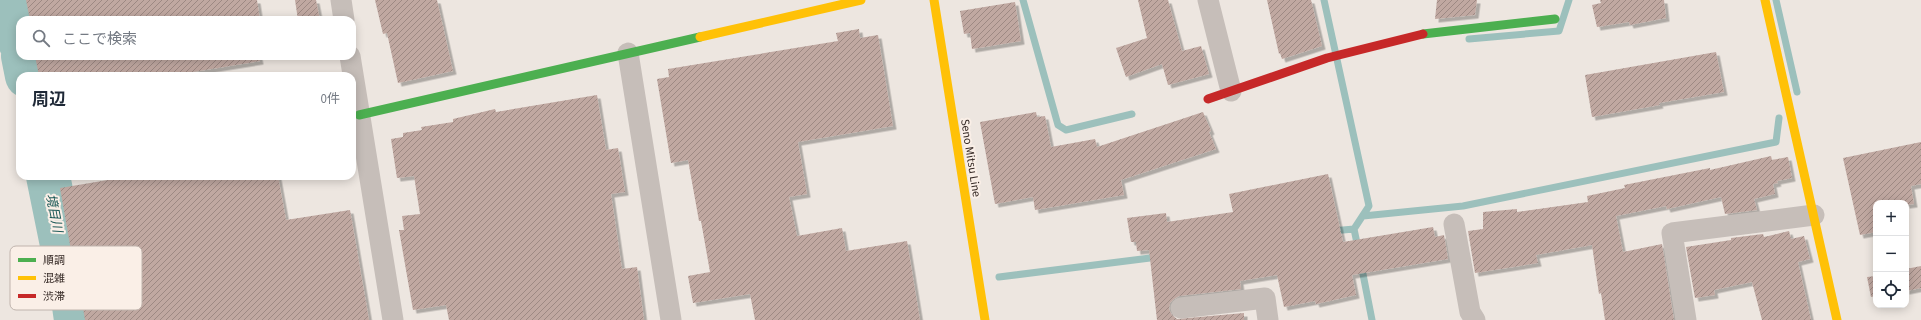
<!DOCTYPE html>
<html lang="ja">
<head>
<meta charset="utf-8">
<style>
  body { margin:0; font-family:"Source Sans 3","Noto Sans JP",sans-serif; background:#f2f2f3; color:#1f2937 }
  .controls { position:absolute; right:12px; bottom:12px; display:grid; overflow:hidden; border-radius:8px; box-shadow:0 2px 10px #0003 }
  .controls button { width:36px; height:36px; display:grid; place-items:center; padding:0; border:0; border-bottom:1px solid #e0e1e3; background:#fff; color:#1f2937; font:20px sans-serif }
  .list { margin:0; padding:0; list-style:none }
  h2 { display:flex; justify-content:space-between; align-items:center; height:52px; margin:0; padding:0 16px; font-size:17px }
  h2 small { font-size:13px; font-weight:400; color:#747a83 }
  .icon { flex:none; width:22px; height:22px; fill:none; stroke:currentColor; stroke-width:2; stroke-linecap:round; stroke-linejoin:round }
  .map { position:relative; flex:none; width:1921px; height:320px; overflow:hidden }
  .search { position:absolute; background:#fff; box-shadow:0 2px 10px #0003; left:16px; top:16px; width:340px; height:44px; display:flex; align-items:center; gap:10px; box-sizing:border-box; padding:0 14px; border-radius:12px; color:#747a83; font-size:15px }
  .panel { position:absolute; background:#fff; box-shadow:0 2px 10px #0003; left:16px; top:72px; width:340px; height:108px; border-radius:12px }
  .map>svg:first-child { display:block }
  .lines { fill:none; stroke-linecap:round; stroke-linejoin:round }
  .stream { stroke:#9cc0bc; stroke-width:7 }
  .river { stroke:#9cc0bc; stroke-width:44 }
  .building { fill:url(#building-hatch); filter:url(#shadow) }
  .street { stroke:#c6beb9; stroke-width:21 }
  .fast { stroke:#4caf50; stroke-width:9 }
  .slow { stroke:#ffc107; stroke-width:9 }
  .jam { stroke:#c62828; stroke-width:9 }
  .labels { text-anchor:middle; stroke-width:4; stroke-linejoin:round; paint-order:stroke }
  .street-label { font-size:12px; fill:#372b27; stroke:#faefe7 }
  .water-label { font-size:13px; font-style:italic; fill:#1c5957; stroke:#faefe7 }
  .key { fill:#faefe7; stroke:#c0b4ad; stroke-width:1 }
  .key-label { font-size:11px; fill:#372b27 }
</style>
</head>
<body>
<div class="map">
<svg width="1921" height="320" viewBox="0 0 1921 320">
  <defs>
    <pattern id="building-hatch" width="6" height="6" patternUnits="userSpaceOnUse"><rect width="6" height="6" fill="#c0a8a1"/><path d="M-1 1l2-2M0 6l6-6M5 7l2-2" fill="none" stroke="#9d8983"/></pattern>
    <filter id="shadow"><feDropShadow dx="3.5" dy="3.5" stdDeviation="0" flood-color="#0004"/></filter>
  </defs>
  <rect width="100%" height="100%" fill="#ede6e0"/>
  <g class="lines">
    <path class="stream" d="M1023 0 1058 125 1066 130 1132 114
      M1324 0 1369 206 1354 229 1358 248
      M1776 0 1797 92
      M1469 39 1559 31 1569 0
      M1363 216 1463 206 1776 142 1779 118
      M1332 231 1354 229
      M1361 264 1372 320
      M999 277 1158 257"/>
    <path class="river" d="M11 0 20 42
      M23 56 27 76
      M48 176 73 299 76 320"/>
  </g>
  <path class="building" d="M26 0H257L260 20H30Z
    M295 0H316L320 20H298Z
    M375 0H437L453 71 398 83 387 33 383 34Z
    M1138 0H1168L1182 51 1201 46 1209 74 1168 85 1162 64 1126 77 1116 48 1147 38Z
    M1267 0H1311L1322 46 1282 59 1280 53 1279 54Z
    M1437 0H1477L1475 15 1435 19Z
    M1600 0H1664L1666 18 1630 25 1629 22 1597 27 1592 5 1601 3Z
    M1015 2 1021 41 972 49 970 33 964 34 960 11Z
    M859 29 860 38 878 35 893 126 798 142 807 194 789 197 797 236 842 228 846 251 907 241 920 320H755L750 294 693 303 688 276 710 272 701 221H699L688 160 671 163 657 79 669 77 668 69 838 41 836 33Z
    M1716 52 1724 92 1659 103 1660 105 1592 117 1585 75Z
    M35 56H259L260 61 168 76H39Z
    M597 95 606 150 618 148 625 192 611 194 622 269 637 267 644 320H449L446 305 413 310 399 230H404L402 216 420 214 414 176 397 178 391 139 403 137V133L422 130 421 127 453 122V119L495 109 496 112Z
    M1036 112 1037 117 1045 116 1051 147 1095 139 1097 147 1203 112 1211 131 1209 132 1216 149 1121 180 1124 195 1035 210 1033 197 995 204 980 122Z
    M1921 142V184L1911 186 1914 204 1906 205V203H1876V232L1860 235 1843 158Z
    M1771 156 1772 160 1788 157 1792 178 1777 181 1778 183 1773 184 1775 194 1754 199 1757 210 1725 214 1721 197 1667 209 1666 206 1616 216 1623 252 1662 244 1674 320H1605L1601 293 1599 294 1592 245 1536 255 1538 263 1475 273 1468 231 1483 229V212L1517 209V212L1588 202 1587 196 1625 188 1624 185 1710 168V170Z
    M1328 174 1343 242 1433 227 1435 237 1444 235 1448 259 1352 275 1356 295 1316 304 1315 301 1284 307 1277 275 1240 281 1241 289 1179 296 1174 299 1170 303 1169 309 1172 315 1177 319 1244 313V320H1157L1149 250 1137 251 1136 242H1131L1127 218 1166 213 1167 222 1233 212 1229 194Z
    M132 176H278L286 220 350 210 369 320H85L78 279H76L60 188Z
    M1789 231 1791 239 1804 236 1810 259 1798 262 1811 320H1762L1752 282 1714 290 1715 295 1695 298 1686 247 1731 240V238L1763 234 1764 237Z
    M1921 266V288L1906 291V269Z
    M1876 276V296L1871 297 1867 277Z"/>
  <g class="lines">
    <path class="street" d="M341 0 344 20
      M1208 0 1231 91
      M628 53 671 320
      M350 56 393 320
      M1454 224 1470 312 1475 320
      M1181 308 1265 298 1268 320
      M1686 320 1672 233 1814 215"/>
    <path class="fast" d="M1423 34 1555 19
      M359 115 700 37"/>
    <path class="slow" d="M934 0 985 320
      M1765 0 1837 320
      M700 37 861 0"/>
    <path class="jam" d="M1208 99 1327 58 1423 34"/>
  </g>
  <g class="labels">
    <g class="street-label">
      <text transform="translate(971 158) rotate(81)" y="4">Seno Mitsu Line</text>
    </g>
    <g class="water-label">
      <text transform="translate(55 213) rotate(79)" y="5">境目川</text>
    </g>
  </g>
  <rect x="10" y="246" width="132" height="64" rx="6" class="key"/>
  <rect x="18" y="258" width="18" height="4" fill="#4caf50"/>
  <rect x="18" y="276" width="18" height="4" fill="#ffc107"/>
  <rect x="18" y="294" width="18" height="4" fill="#c62828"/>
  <g class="key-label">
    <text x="43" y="264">順調</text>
    <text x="43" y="282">混雑</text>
    <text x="43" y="300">渋滞</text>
  </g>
</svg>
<div class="controls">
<button>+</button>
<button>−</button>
<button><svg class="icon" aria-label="locate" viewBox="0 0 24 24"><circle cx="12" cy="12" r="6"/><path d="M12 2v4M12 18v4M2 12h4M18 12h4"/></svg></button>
</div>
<div class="search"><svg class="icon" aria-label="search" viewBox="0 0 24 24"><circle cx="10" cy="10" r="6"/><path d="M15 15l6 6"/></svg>ここで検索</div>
<section class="panel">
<h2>周辺<small>0件</small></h2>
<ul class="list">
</ul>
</section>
</div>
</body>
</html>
